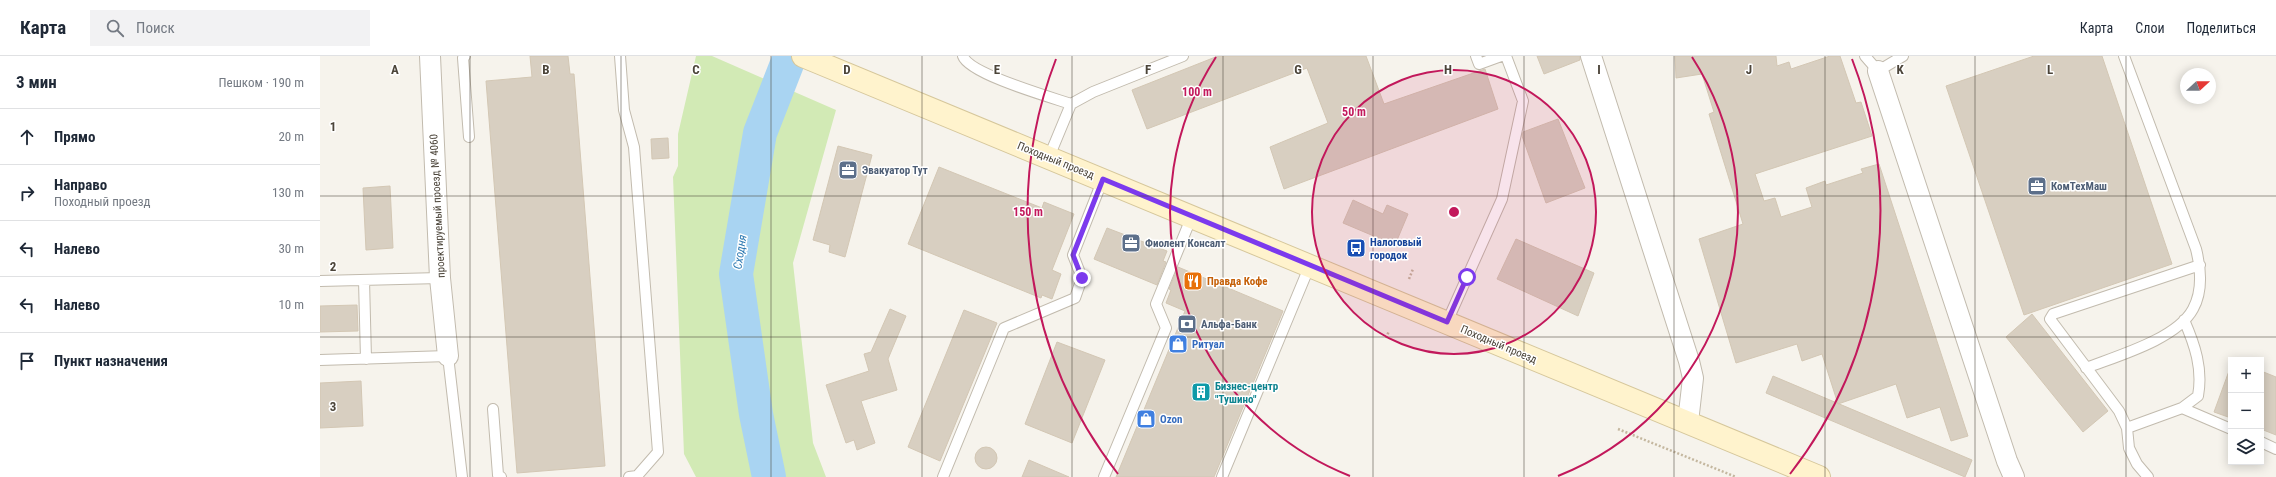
<!DOCTYPE html>
<html lang="ru">
<head>
<meta charset="utf-8">
<style>
  body { margin:0; font-family:"Roboto Condensed",sans-serif; background:#f2f2f3; color:#1f2937 }
  .controls { position:absolute; right:12px; bottom:12px; display:grid; overflow:hidden; border-radius:0px; box-shadow:0 2px 10px #0003 }
  .controls button { width:36px; height:36px; display:grid; place-items:center; padding:0; border:0; border-bottom:1px solid #e0e1e3; background:#fff; color:#1f2937; font:20px sans-serif }
  .compass { position:absolute; left:1860px; top:12px; width:36px; height:36px; border-radius:50%; background:#fff; box-shadow:0 2px 10px #0003; rotate:69deg }
  .stop { position:absolute; width:12px; height:12px; margin:-9px; border:3px solid #7c3aed; border-radius:50%; background:#fff }
  .stop.end { background:#7c3aed; border-color:#fff; box-shadow:0 1px 4px #0008 }
  .list { margin:0; padding:0; list-style:none }
  h2 { display:flex; justify-content:space-between; align-items:center; height:52px; margin:0; padding:0 16px; font-size:17px }
  h2 small { font-size:13px; font-weight:400; color:#747a83 }
  .list li { display:grid; grid-template-columns:26px 1fr auto; gap:12px; align-items:center; box-sizing:border-box; height:56px; padding:0 16px; border-top:1px solid #e0e1e3 }
  .list b { display:block; font-size:15px; white-space:nowrap }
  .list p { margin:0; font-size:13px; white-space:nowrap; color:#747a83 }
  .list em { font-size:13px; font-style:normal; color:#747a83 }
  .icon { flex:none; width:22px; height:22px; fill:none; stroke:currentColor; stroke-width:2; stroke-linecap:round; stroke-linejoin:round }
  .map { position:relative; flex:none; width:1956px; height:421px; overflow:hidden }
  header { display:flex; align-items:center; gap:24px; box-sizing:border-box; height:56px; padding:0 20px; background:#fff; border-bottom:1px solid #e0e1e3 }
  header strong { font-size:19px }
  nav { display:flex; gap:22px; margin-inline-start:auto; font-size:14px }
  .search { width:280px; height:36px; background:#f2f2f3; display:flex; align-items:center; gap:10px; box-sizing:border-box; padding:0 14px; border-radius:0px; color:#747a83; font-size:15px }
  main { display:flex }
  aside { flex:1; background:#fff }
  .map>svg:first-child { display:block }
  .green { fill:#d2eab5 }
  .lines { fill:none; stroke-linecap:round; stroke-linejoin:round }
  .river { stroke:#a9d4f2; stroke-width:34 }
  .building { fill:#d8cfc1; stroke:#d3c7b4 }
  .lane-casing { stroke:#c2bbae; stroke-width:12 }
  .street-casing { stroke:#c2bbae; stroke-width:22 }
  .secondary-casing { stroke:#d6c79b; stroke-width:24 }
  .path { stroke:#c4b79f; stroke-width:2.5; stroke-dasharray:2 2; stroke-linecap:butt }
  .lane { stroke:#fff; stroke-width:10 }
  .street { stroke:#fff; stroke-width:20 }
  .secondary { stroke:#fff3cd; stroke-width:22 }
  .route { stroke:#7c3aed; stroke-width:5 }
  .grid { fill:none; stroke:#4b4439; stroke-width:1; stroke-opacity:0.55 }
  .ring { fill:none; stroke:#c2185b; stroke-width:2 }
  .labels { text-anchor:middle; stroke-width:3; stroke-linejoin:round; paint-order:stroke }
  .street-label { font-size:11px; fill:#4b4439; stroke:#fff }
  .service-label { font-size:11px; font-weight:bold; fill:#4e5e75; stroke:#fff; text-anchor:start }
  .transit-label { font-size:11px; font-weight:bold; fill:#164399; stroke:#fff; text-anchor:start }
  .food-label { font-size:11px; font-weight:bold; fill:#c56008; stroke:#fff; text-anchor:start }
  .shop-label { font-size:11px; font-weight:bold; fill:#366cbe; stroke:#fff; text-anchor:start }
  .culture-label { font-size:11px; font-weight:bold; fill:#0d838f; stroke:#fff; text-anchor:start }
  .water-label { font-size:12px; font-style:italic; fill:#2e7ab2; stroke:#fff }
  .grid-label { font-size:13px; text-anchor:middle; font-weight:bold; fill:#4b4439; stroke:#fff; stroke-width:3; stroke-linejoin:round; paint-order:stroke }
  .centre { fill:#c2185b; stroke:#fff; stroke-width:2 }
  .ring-label { font-size:12px; text-anchor:middle; font-weight:bold; fill:#c2185b; stroke:#fff; stroke-width:3; stroke-linejoin:round; paint-order:stroke }
</style>
</head>
<body>
<header>
<strong>Карта</strong>
<div class="search"><svg class="icon" aria-label="search" viewBox="0 0 24 24"><circle cx="10" cy="10" r="6"/><path d="M15 15l6 6"/></svg>Поиск</div>
<nav><a>Карта</a><a>Слои</a><a>Поделиться</a></nav>
</header>
<main>
<aside>
<h2>3 мин<small>Пешком · 190 m</small></h2>
<ul class="list">
<li><svg class="icon" aria-label="ahead" viewBox="0 0 24 24"><path d="M12 20V5M6 11l6-6 6 6"/></svg><div><b>Прямо</b></div><em>20 m</em></li>
<li><svg class="icon" aria-label="right" viewBox="0 0 24 24"><path d="M7 20v-9h11M14 6l5 5-5 5"/></svg><div><b>Направо</b><p>Походный проезд</p></div><em>130 m</em></li>
<li><svg class="icon" aria-label="left" viewBox="0 0 24 24"><path d="M17 20v-9H6M10 6l-5 5 5 5"/></svg><div><b>Налево</b></div><em>30 m</em></li>
<li><svg class="icon" aria-label="left" viewBox="0 0 24 24"><path d="M17 20v-9H6M10 6l-5 5 5 5"/></svg><div><b>Налево</b></div><em>10 m</em></li>
<li><svg class="icon" aria-label="arrive" viewBox="0 0 24 24"><path d="M6 21V4h12l-3 4 3 4H6"/></svg><div><b>Пункт назначения</b></div></li>
</ul>
</aside>
<div class="map">
<svg width="1956" height="421" viewBox="0 0 1956 421">
  <rect width="100%" height="100%" fill="#f6f3ec"/>
  <path class="green" d="M376 0H392L516 54 473 207 493 387 506 421H376L364 398 353 121 358 110V78Z"/>
  <g class="lines">
    <path class="river" d="M449 421 436 358 416 218 440 77 470 0"/>
  </g>
  <path class="building" d="M210 0H248L250 18H254L285 410 197 417 166 25 212 21Z
    M898 0H1046L1064 48 1165 13 1178 53 964 133 950 91 1008 67 987 12 827 73 812 34Z
    M1217 0H1260V4L1224 18Z
    M1355 0H1456L1457 10 1469 6 1471 13 1510 0H1520L1536 47 1541 46 1552 80 1435 118 1444 145 1455 142 1461 161 1492 151 1486 132 1505 125 1506 129 1543 117 1541 113 1559 108 1648 380 1631 385 1620 351 1587 362 1576 328 1518 348 1502 298 1482 305 1477 288 1416 307 1379 183 1423 168 1389 58 1394 56 1382 18 1356 22Z
    M1714 0H1782L1852 208 1704 259 1626 30Z
    M1238 63 1265 132 1226 147 1202 80 1203 76Z
    M348 82 349 102 332 103 331 83Z
    M518 90 552 99 525 201 509 196 510 189 493 184Z
    M619 111 722 152 724 146 754 158 732 214 741 218 732 243 722 239 721 242 588 188Z
    M70 130 73 192 46 194 43 132Z
    M1033 144 1063 158 1067 149 1088 158 1075 189 1023 167Z
    M787 172 847 195 843 205 846 206 837 229 774 203Z
    M1196 183 1274 217 1258 260 1177 223Z
    M858 211 963 255 894 421H796L865 255 846 247 851 234 849 233Z
    M37 249 38 275 0 276V250Z
    M570 253 586 260 568 303 577 334 541 345 555 387 537 394 534 384 526 387 506 329 549 315 544 298 551 296Z
    M644 254 677 267 620 405 588 391Z
    M1712 258 1788 355 1763 376 1686 281Z
    M737 286 785 304 752 387 705 368Z
    M1909 315H1911V362L1894 356Z
    M1941 315 1956 321V379L1941 373Z
    M1453 320 1652 404 1645 421 1446 337Z
    M41 325 43 370 0 372V327Z
    M655 402a11 11 0 1 1 22 0a11 11 0 1 1-22 0Z
    M709 404 749 421H702Z"/>
  <g class="lines">
    <g class="lane-casing">
      <path id="lane" d="M145 0 143 2 149 81
        M300 0 304 54 314 91 338 396 317 420 309 421
        M643 0C649 18 730 41 751 48
        M1156 0 1159 8 1181 0
        M1545 0 1558 15 1583 0
        M729 101 751 48 773 36 863 0
        M44 224 46 303
        M0 225 120 222
        M1127 266 1182 143 1203 45 1186 0
        M0 304 128 300 142 421
        M1766 312C1797 300 1857 283 1873 253 1883 235 1881 213 1876 193L1804 0
        M1862 352 1911 373
        M173 353 178 419 181 421
        M1807 372 1862 352 1878 340C1883 313 1875 289 1864 264
        M1941 386 1956 393
        M623 421 684 272 755 242 762 222 753 199 783 123
        M784 421 846 272 836 248 872 160
        M902 421 990 209
        M1828 421 1817 408 1809 392 1807 372 1799 355 1730 263 1733 258 1880 209"/>
    </g>
    <g class="street-casing">
      <path id="street" d="M110 0 120 222 128 300
        M1271 0 1369 305 1373 322 1368 366
        M1558 15 1687 405 1694 421"/>
    </g>
    <g class="secondary-casing">
      <path id="secondary" d="M483 0 1499 421"/>
    </g>
    <path class="path" d="M1089 223 1093 213
      M1066 282 1069 275
      M1298 373 1416 421"/>
    <use href="#lane" class="lane"/>
    <use href="#street" class="street"/>
    <use href="#secondary" class="secondary"/>
  </g>
  <g class="lines">
    <path class="route" d="M762 222 753 199 783 123 1127 266 1147 221"/>
  </g>
  <path class="grid" d="M150 0V421M301 0V421M451 0V421M602 0V421M752 0V421M903 0V421M1053 0V421M1204 0V421M1354 0V421M1505 0V421M1655 0V421M1806 0V421M0 140H1956M0 281H1956"/>
  <circle cx="1134" cy="156" r="142" fill="#c2185b" fill-opacity=".12"/>
  <g class="ring">
    <circle cx="1134" cy="156" r="142"/>
    <path d="M1030 420A284 284 0 0 1 896 1M1372 1A284 284 0 0 1 1238 420"/>
    <path d="M798 418A426 426 0 0 1 736 3M1532 3A426 426 0 0 1 1470 418"/>
  </g>
  <defs>
    <g id="office-square" transform="scale(1)"><rect x="-9" y="-9" width="18" height="18" rx="4" fill="#5c6f8a" stroke="#fff"/><path d="M-6-3h4V-5.5h4V-3h4V5H-6ZM-1-4.5V-3h2v-1.5ZM-6 0V1H6V0Z" fill="#fff"/></g>
    <g id="bus-square" transform="scale(1)"><rect x="-9" y="-9" width="18" height="18" rx="4" fill="#1a4fb4" stroke="#fff"/><path d="M-5-6H5V4H4V6H2V4H-2V6H-4V4H-5ZM-3.5-4V0h7V-4ZM-3.5 1.2v1.5H-2V1.2ZM2 1.2v1.5H3.5V1.2Z" fill="#fff"/></g>
    <g id="restaurant-square" transform="scale(1)"><rect x="-9" y="-9" width="18" height="18" rx="4" fill="#e8710a" stroke="#fff"/><path d="M-5-6h1v4h1v-4h1v4h1v-4h1v5L-1.5 .5V6h-2V.5L-5-1ZM5-6V6H3V1.5H1.5Q1.5-4 5-6Z" fill="#fff"/></g>
    <g id="bank-square" transform="scale(1)"><rect x="-9" y="-9" width="18" height="18" rx="4" fill="#5c6f8a" stroke="#fff"/><path d="M-6-4H6V4H-6ZM0-2.3a2.3 2.3 0 1 0 0 4.6a2.3 2.3 0 1 0 0-4.6Z" fill="#fff"/></g>
    <g id="shop-square" transform="scale(1)"><rect x="-9" y="-9" width="18" height="18" rx="4" fill="#3f7fe0" stroke="#fff"/><path d="M-5-2.5h2.3a2.7 3.5 0 0 1 5.4 0H5L5.5 6h-11ZM-1.5-2.5h3a1.5 2.3 0 0 0-3 0Z" fill="#fff"/></g>
    <g id="building-square" transform="scale(1)"><rect x="-9" y="-9" width="18" height="18" rx="4" fill="#0f9aa8" stroke="#fff"/><path d="M-4-6H4V6H1V3H-1V6H-4ZM-2.5-4.3h1.7v1.8h-1.7ZM.8-4.3h1.7v1.8H.8ZM-2.5-1h1.7V.8h-1.7ZM.8-1h1.7V.8H.8Z" fill="#fff"/></g>
  </defs>
  <g fill-rule="evenodd">
    <use href="#office-square" x="528" y="114"/>
    <use href="#office-square" x="1717" y="130"/>
    <use href="#office-square" x="811" y="187"/>
    <use href="#bus-square" x="1036" y="192"/>
    <use href="#restaurant-square" x="873" y="225"/>
    <use href="#bank-square" x="867" y="268"/>
    <use href="#shop-square" x="858" y="288"/>
    <use href="#building-square" x="881" y="336"/>
    <use href="#shop-square" x="826" y="363"/>
  </g>
  <g class="labels">
    <g class="street-label">
      <text transform="translate(736 104) rotate(22)" y="4">Походный проезд</text>
      <text transform="translate(117 150) rotate(-93)" y="4">проектируемый проезд № 4060</text>
      <text transform="translate(1179 288) rotate(23)" y="4">Походный проезд</text>
    </g>
    <g class="service-label">
      <text x="542" y="118">Эвакуатор Тут</text>
      <text x="1731" y="134">КомТехМаш</text>
      <text x="825" y="191">Фиолент Консалт</text>
      <text x="881" y="272">Альфа-Банк</text>
    </g>
    <g class="transit-label">
      <text x="1050" y="190">Налоговый<tspan x="1050" dy="13">городок</tspan></text>
    </g>
    <g class="food-label">
      <text x="887" y="229">Правда Кофе</text>
    </g>
    <g class="shop-label">
      <text x="872" y="292">Ритуал</text>
      <text x="840" y="367">Ozon</text>
    </g>
    <g class="culture-label">
      <text x="895" y="334">Бизнес-центр<tspan x="895" dy="13">"Тушино"</tspan></text>
    </g>
    <g class="water-label">
      <text transform="translate(420 196) rotate(-81)" y="4">Сходня</text>
    </g>
  </g>
  <g class="grid-label">
    <text x="75" y="18">A</text>
    <text x="226" y="18">B</text>
    <text x="376" y="18">C</text>
    <text x="527" y="18">D</text>
    <text x="677" y="18">E</text>
    <text x="828" y="18">F</text>
    <text x="978" y="18">G</text>
    <text x="1128" y="18">H</text>
    <text x="1279" y="18">I</text>
    <text x="1429" y="18">J</text>
    <text x="1580" y="18">K</text>
    <text x="1730" y="18">L</text>
    <text x="13" y="75">1</text>
    <text x="13" y="215">2</text>
    <text x="13" y="355">3</text>
  </g>
  <circle cx="1134" cy="156" r="6" class="centre"/>
  <g class="ring-label">
    <text x="877" y="40">100 m</text>
    <text x="1034" y="60">50 m</text>
    <text x="708" y="160">150 m</text>
  </g>
</svg>
<div class="controls">
<button>+</button>
<button>−</button>
<button><svg class="icon" aria-label="layers" viewBox="0 0 24 24"><path d="M12 4l9 5-9 5-9-5zM3 14l9 5 9-5"/></svg></button>
</div>
<svg class="compass" viewBox="-18 -18 36 36"><path d="M0-13l5 13h-10z" fill="#e53935"/><path d="M0 13l5-13h-10z" fill="#747a83"/></svg>
<div class="stop" style="left:1147px;top:221px"></div>
<div class="stop end" style="left:762px;top:222px"></div>
</div>
</main>
</body>
</html>
